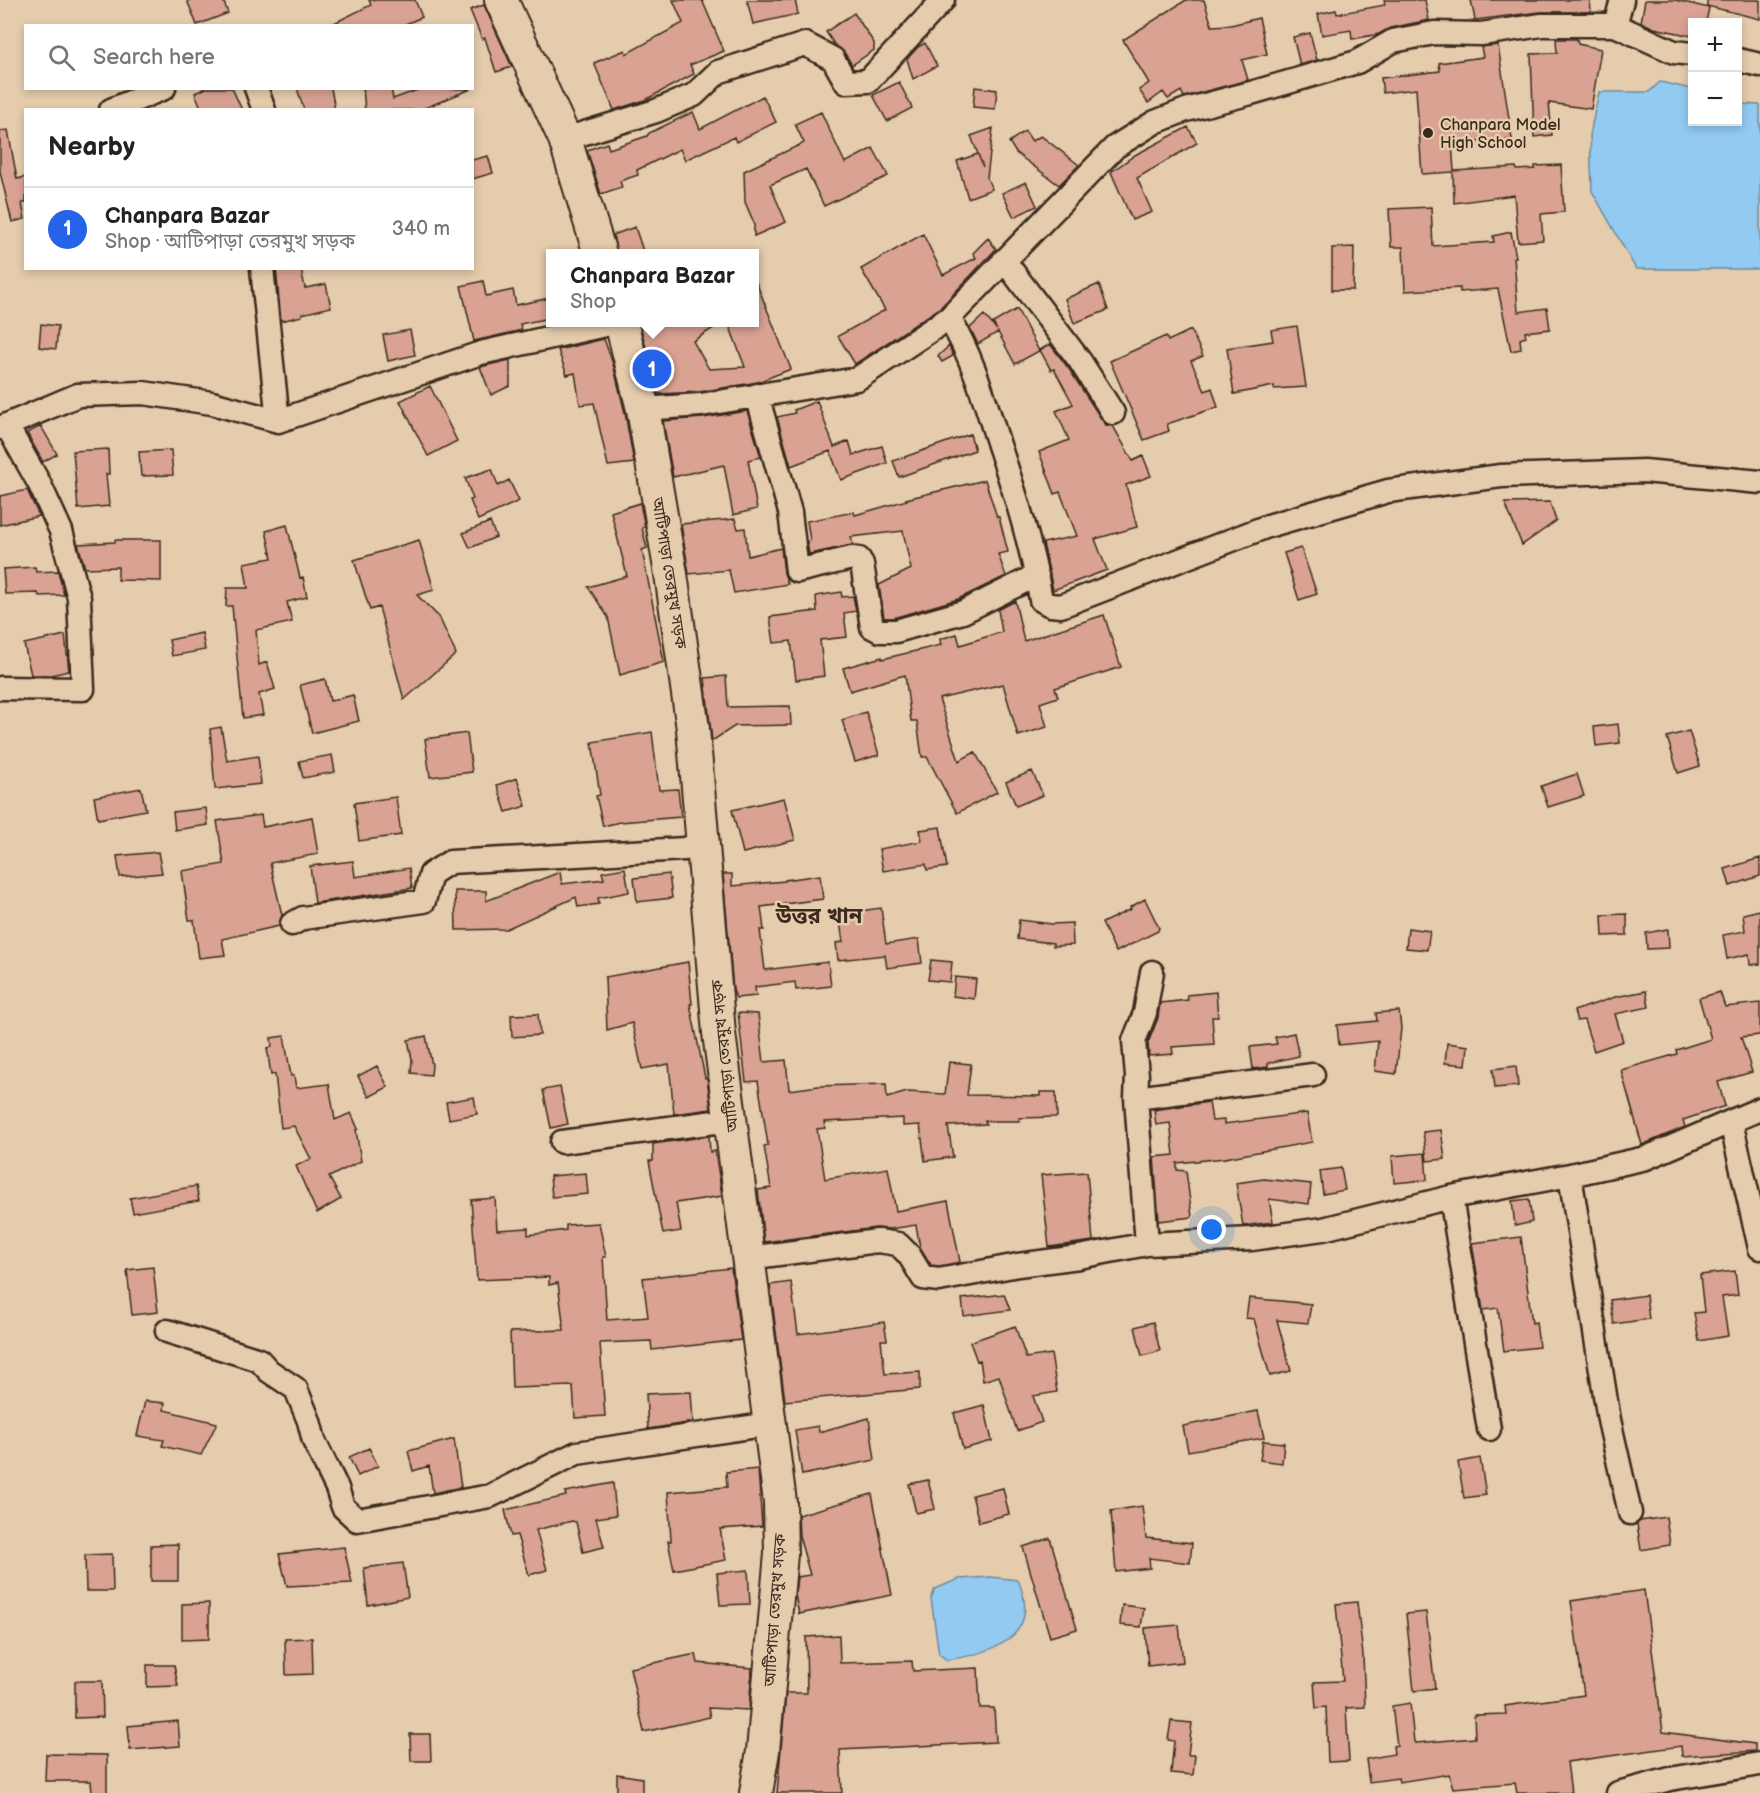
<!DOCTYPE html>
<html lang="en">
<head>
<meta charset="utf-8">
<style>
  body { margin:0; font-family:"Balsamiq Sans","Noto Sans Bengali",sans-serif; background:#f6f6f6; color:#222 }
  .controls { position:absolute; right:18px; top:18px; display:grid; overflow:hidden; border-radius:0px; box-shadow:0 3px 9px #0003 }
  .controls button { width:54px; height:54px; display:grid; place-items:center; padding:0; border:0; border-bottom:2px solid #e0e0e0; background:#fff; color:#222; font:30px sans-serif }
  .you { position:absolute; left:1212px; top:1230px; width:21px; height:21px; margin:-15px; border:4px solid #fff; border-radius:50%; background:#1a73e8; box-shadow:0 0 0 9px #1a73e833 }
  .badge { display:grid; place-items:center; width:39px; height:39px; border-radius:50%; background:#2563eb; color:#fff; font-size:20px; font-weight:700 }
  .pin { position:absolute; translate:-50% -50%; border:3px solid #fff; box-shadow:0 2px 6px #0006 }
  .popup { position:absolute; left:546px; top:249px; width:213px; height:78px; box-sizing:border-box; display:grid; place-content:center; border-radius:0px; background:#fff; filter:drop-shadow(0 2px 4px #0005); font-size:20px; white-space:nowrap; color:#767676 }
  .popup b { font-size:22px; color:#222 }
  .popup::after { content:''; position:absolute; left:50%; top:100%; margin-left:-12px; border:12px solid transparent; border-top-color:#fff }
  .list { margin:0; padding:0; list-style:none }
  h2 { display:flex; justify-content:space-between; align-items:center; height:78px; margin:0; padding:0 24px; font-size:26px }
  h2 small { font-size:20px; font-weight:400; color:#767676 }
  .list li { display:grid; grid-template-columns:39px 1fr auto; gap:18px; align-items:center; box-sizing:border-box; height:84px; padding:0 24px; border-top:2px solid #e0e0e0 }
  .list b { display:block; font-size:22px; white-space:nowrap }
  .list p { margin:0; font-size:20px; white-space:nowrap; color:#767676 }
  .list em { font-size:20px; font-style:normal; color:#767676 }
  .icon { flex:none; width:33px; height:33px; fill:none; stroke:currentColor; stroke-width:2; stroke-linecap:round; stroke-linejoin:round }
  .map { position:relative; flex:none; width:1760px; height:1793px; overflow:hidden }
  .search { position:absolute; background:#fff; box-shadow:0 3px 9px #0003; left:24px; top:24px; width:450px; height:66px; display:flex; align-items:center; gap:15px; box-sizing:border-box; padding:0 21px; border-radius:0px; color:#767676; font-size:22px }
  .panel { position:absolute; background:#fff; box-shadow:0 3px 9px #0003; left:24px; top:108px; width:450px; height:162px; border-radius:0px }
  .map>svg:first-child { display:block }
  .water { fill:#92caf1; stroke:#6f8a9d; stroke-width:1.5 }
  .building { fill:#d9a293; stroke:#3b2a1e; stroke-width:1.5 }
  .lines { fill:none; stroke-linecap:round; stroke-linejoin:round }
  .minor-casing { stroke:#3b2a1e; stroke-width:27 }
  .secondary-casing { stroke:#3b2a1e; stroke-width:36 }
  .minor { stroke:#e4ccac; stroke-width:22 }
  .secondary { stroke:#e4ccac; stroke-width:32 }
  .poi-dot { fill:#3b2a1e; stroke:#e4ccac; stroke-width:2 }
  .labels { text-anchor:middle; stroke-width:5; stroke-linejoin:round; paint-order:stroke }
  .poi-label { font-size:16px; fill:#3b2a1e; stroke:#e4ccac; text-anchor:start }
  .street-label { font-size:16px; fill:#3b2a1e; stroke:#e4ccac }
  .district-label { font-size:22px; font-weight:bold; fill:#3b2a1e; stroke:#e4ccac }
</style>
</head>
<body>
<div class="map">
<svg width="1760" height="1793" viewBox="0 0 1760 1793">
  <rect width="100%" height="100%" fill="#e4ccac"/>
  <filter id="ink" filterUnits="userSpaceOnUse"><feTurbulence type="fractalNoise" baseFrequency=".0167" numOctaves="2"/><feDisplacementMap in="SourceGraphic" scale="12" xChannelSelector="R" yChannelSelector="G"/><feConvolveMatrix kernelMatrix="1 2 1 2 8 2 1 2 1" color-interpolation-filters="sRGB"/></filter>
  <g filter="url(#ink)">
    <path class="water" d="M1660 82 1692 89V122H1738V104L1760 105V269H1636L1592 191 1590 134 1599 92H1649Z
      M991 1577 1018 1580C1043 1637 993 1653 947 1660L939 1654 931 1598 935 1589 959 1579Z"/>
    <path class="building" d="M187 0H223L228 13 197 25Z
      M369 0H415L422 17 401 26H328L371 5Z
      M673 0H702L724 51 690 65 694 74 645 100 614 110 594 63 625 50 626 54 683 23Z
      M747 0H795L798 14 753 24Z
      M1186 0H1204L1212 26 1231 25 1259 18 1267 54 1242 60 1248 80 1184 97 1181 91 1168 99 1163 92 1148 103 1139 90 1149 83 1123 40Z
      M1384 0H1425L1429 20 1390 28 1379 34 1352 39 1351 30 1322 35 1318 14 1336 10 1337 14 1385 5Z
      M1471 0H1590L1591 12H1540L1475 20Z
      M1645 0H1675L1709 8 1706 22H1692V36L1654 28 1641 22Z
      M1707 0H1760V19L1707 6Z
      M484 5 512 67 496 72 485 38 482 39 470 10Z
      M854 13 874 43V50L852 65 844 52 834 44 826 32Z
      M1310 33 1317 60 1300 65 1293 37Z
      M1556 39H1577L1578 44 1601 49 1591 109 1549 103 1552 135 1534 137 1531 54 1557 53Z
      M925 43 937 66 913 79 907 59 918 47Z
      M1498 45 1512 139 1452 144 1454 171 1516 167 1517 170 1535 169V166L1561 165 1564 212 1541 214 1543 240 1518 242 1514 195 1454 203 1453 172 1422 174 1416 89 1383 93 1381 78 1440 71 1439 63 1483 57 1481 47Z
      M899 82 912 108 887 121 873 95Z
      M975 87 997 90 995 109 973 107Z
      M206 88H232L242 110H202L195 93Z
      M297 88H331L335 110H304Z
      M363 88H391L393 99 423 88 471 89 420 110H365Z
      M763 96 776 122 736 142 734 137 685 160 680 149 637 170 638 175 620 181 622 187 601 194 587 150 607 143 609 149 647 136 649 133 693 112 700 129Z
      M821 112 845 163 873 148 888 176 824 206 806 169 770 185 786 222 754 236V223L745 202 744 171 804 143 795 124Z
      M1188 127 1197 143 1137 178 1152 212 1132 220 1111 172 1135 155Z
      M993 128 987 178 992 189 968 198 957 161 978 154 983 167 971 136Z
      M8 130 17 179 26 177V203H22L25 219 12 222 0 172V131Z
      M1025 131 1032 141 1041 136 1079 165 1059 185 1016 153 1009 142Z
      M488 156 493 173 472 179V160Z
      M1026 182 1037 206 1014 217 1002 193Z
      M1431 207 1433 246 1494 242 1493 236 1511 232 1516 257H1514L1518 312 1547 308 1550 329 1525 332 1526 337 1520 339 1521 349 1511 351 1498 289 1460 292V288L1405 291 1403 247H1391L1389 209Z
      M635 227 644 254H617L613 235Z
      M923 234 943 275 976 258 973 253 988 238 996 249 940 308 855 364 838 336 885 310 861 269Z
      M1354 247 1353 290H1332V248Z
      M276 268H301L305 288 326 284 331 307 302 314V316L281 321Z
      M754 277 791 369 758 382 699 392 658 394 640 325 651 322H723L693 341 709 369 745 367 728 322H754Z
      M483 281 486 296 513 290 516 305 550 298V318L520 324 522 330 474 341 461 286Z
      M1099 284 1108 310 1074 323 1065 299Z
      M1017 309 1039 351 1015 364 998 332 978 344 970 328 984 315 997 330 993 323Z
      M41 324 58 326 56 349 39 347Z
      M1297 326 1306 387 1274 389V386L1234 394 1227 348 1273 341 1271 330Z
      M410 330 415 355 388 361 383 335Z
      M1191 330 1203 356 1191 361 1205 391 1212 388 1218 407 1167 424 1169 431 1144 440 1110 361 1166 336 1168 341Z
      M604 339 613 364 625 413 634 463 608 466 594 403 580 405 575 373 567 375 558 350Z
      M1050 344 1069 369 1102 420 1106 425 1113 426 1133 461 1143 456 1151 476 1126 485 1137 527 1095 539 1107 570 1053 590 1043 543 1077 536 1060 492 1055 494 1039 452 1069 440 1056 411 1073 404 1054 369 1051 370 1040 350Z
      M949 346 953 356 942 362 938 356Z
      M510 360V386L491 395 480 367Z
      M430 386 457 441 428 456 400 401Z
      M817 401 834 447 849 441 853 455 882 446 887 463 841 480 830 451 791 466 777 417 795 413 794 410Z
      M747 411 761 457 748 460 757 509 733 515 724 465 673 477 663 421 703 418Z
      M41 426 57 454 43 462 27 433Z
      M970 434 975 450 899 477 893 461Z
      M108 449 109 474H106L109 506 78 509 73 451Z
      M171 450 173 475 141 476 139 452Z
      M492 469 498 486 509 480 519 501 478 520 470 500 473 499 465 478Z
      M985 480 997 517H999L1008 552 998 554 1006 576 958 599 893 618H884L879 585 911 569 903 531 851 537 853 545 809 554 807 542 810 540 807 521 854 512 855 515 907 500 906 499Z
      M27 490 39 516 0 525V496Z
      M1550 502 1556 521 1522 545 1505 503Z
      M640 503 645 527 642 528 647 548 642 550 664 662 620 675 608 617 588 587 627 576 611 512Z
      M735 519 738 529 745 528 748 556 781 548 784 573 788 584 734 593 729 570 689 574 681 524Z
      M490 522 496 537 470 548 463 533Z
      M287 525 300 578 303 577 307 597 287 602 292 622 256 630 259 665 267 662 275 689 259 694 263 715 243 718 232 606H226L227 588H248L244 563 272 558 266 531Z
      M115 540H161V581L118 580V567L85 568 78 544 115 542Z
      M419 540 434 590 417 595 439 617 456 654 404 700 379 607 370 610 354 560Z
      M1301 548 1317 594 1299 600 1284 553Z
      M35 567 36 572 58 571 64 595 39 596 38 593 5 594 3 569Z
      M841 592 842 597 853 596 856 611 844 613 847 637 820 640 824 676 796 680 791 641 774 643 770 617 817 611 816 596Z
      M1015 601 1024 641 1104 615 1121 667 1055 688 1058 697 1040 703 1047 727 1018 736 1003 684 939 699 959 761 975 752 997 792 957 813 927 757H922L917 721H911L905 675 850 691 843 668 882 657V659L941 645 940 639 957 634 960 645 1002 632 998 610Z
      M202 633 205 650 172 656 169 640Z
      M65 635 69 671 51 675H31L24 644Z
      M726 676 728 707 790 706 791 725 735 726 712 741 705 678Z
      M325 679 330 701 353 695 359 721 312 733 300 685Z
      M866 712 879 755 855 762 842 720Z
      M1618 724 1620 743 1596 746 1594 727Z
      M221 727 227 761 258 756 261 784 215 789 210 729Z
      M1689 731 1700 766 1678 773 1667 737Z
      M652 732 659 790 678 789 681 817 620 822 603 826 596 796 600 795 592 742Z
      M467 733 472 772 430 777 425 739Z
      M332 755 335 772 303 778 299 761Z
      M1032 771 1043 795 1016 806 1006 782Z
      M1577 774 1584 796 1548 807 1541 786Z
      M517 778 526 806 506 812 497 785Z
      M141 788 146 810 98 819 94 797Z
      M396 797 401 835 359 841 354 803Z
      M784 798 795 840 743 853 732 810Z
      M206 808 208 825 175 830 173 812Z
      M261 815 263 827 312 817 318 854 270 863 282 915 279 926 222 939 225 955 199 958 194 920H189L182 871 224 864 217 821Z
      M940 827 947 867 927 870 926 864 883 871 879 849 922 841 920 830Z
      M158 852 162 873 120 877 117 856Z
      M1760 858V876L1730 886 1725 869Z
      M353 861 355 877 409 868 412 888 315 903 310 866Z
      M625 868 629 892 598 898 599 904 578 907 576 897 506 929 456 930 455 891H486V901L560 872 562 884 604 879 602 872Z
      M669 874 672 898 637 902 634 878Z
      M723 874H732V886L785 881V880L820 875 823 899 761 907 764 930H760L765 970 828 962 831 986 796 990 795 982 755 987 756 996 736 998 733 990Z
      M1145 899 1159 928 1158 931 1116 952 1102 923 1131 909 1130 907Z
      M881 908 886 944 919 939 922 963 887 968 885 955 838 960 836 943 843 942 839 914Z
      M1760 910V964L1750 965 1749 954 1727 959 1723 935 1745 931 1743 914Z
      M1627 914V935L1603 936 1602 915Z
      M1019 920 1052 924 1072 923 1073 945 1053 946V943L1017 939Z
      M1408 928 1430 931 1427 950 1406 948Z
      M1668 929 1669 948 1647 949 1646 933Z
      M931 960 952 962 950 982 928 980Z
      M688 962 692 1004H690L705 1078H707L711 1109 674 1114 669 1064 642 1069 632 1023 607 1030 605 977Z
      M955 977 976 979 974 999 953 996Z
      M1646 991 1649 1007 1615 1014 1623 1041 1594 1051 1584 1020 1577 1021 1574 1011 1615 997Z
      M1216 992 1218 1017H1212L1214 1044 1172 1047 1173 1054 1149 1056 1148 1043 1158 1018 1160 1003 1188 1000 1187 995Z
      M1720 992 1725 1007 1760 1003V1035L1741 1037 1752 1072 1718 1082 1725 1106 1683 1120 1685 1127 1642 1145 1621 1070 1677 1054 1676 1050 1711 1039 1699 998Z
      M1399 1011 1401 1028 1396 1074 1375 1071 1378 1041 1339 1045 1337 1025 1377 1021 1376 1013Z
      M738 1013 758 1014 764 1062 786 1060 789 1090 819 1086 886 1084 887 1098 907 1092 945 1094 949 1062 971 1064 967 1095 1040 1096V1092H1056L1057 1117 1019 1118V1121H985L986 1124 948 1126 953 1157 925 1161 920 1125 903 1126V1118L824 1122 825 1128 817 1129 825 1179 888 1168 896 1211 948 1201 960 1262 939 1266 931 1265 920 1247 916 1225 890 1229 876 1228 764 1242 758 1190 771 1188 764 1146 768 1145 758 1081 746 1082Z
      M538 1014 540 1035 512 1037 511 1015Z
      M1294 1033 1299 1056 1268 1063V1067L1253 1069 1250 1047 1277 1044 1275 1037Z
      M284 1036 291 1076H294L296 1088 329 1084 335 1120 351 1113 358 1129 356 1130 361 1161 329 1177 341 1199 317 1213 296 1166 311 1159 294 1126 281 1128 275 1074 271 1075 267 1048 272 1047 271 1038Z
      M426 1036 432 1065 431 1075 411 1073 412 1059 408 1040Z
      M1447 1043 1468 1046 1466 1065 1445 1063Z
      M377 1066 388 1087 369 1097 358 1076Z
      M1516 1066 1518 1086 1495 1088 1493 1069Z
      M560 1087 568 1124 551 1128 543 1090Z
      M474 1097 477 1114 449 1119 446 1102Z
      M1209 1102 1212 1121 1224 1120V1124L1307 1113 1312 1142 1225 1158 1177 1163V1170L1186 1171 1192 1217 1159 1221 1154 1157 1174 1155 1170 1123 1156 1125 1154 1110Z
      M1441 1130 1445 1159 1427 1161 1423 1132Z
      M709 1136 710 1152 715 1151 722 1196 676 1203 681 1231 663 1234 649 1161H653V1144Z
      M1425 1153 1427 1180 1394 1183 1392 1156Z
      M1341 1168 1345 1190 1323 1194 1320 1171Z
      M1087 1172 1093 1241 1049 1247 1041 1175Z
      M586 1173 588 1194 552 1197 550 1176Z
      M1264 1179 1311 1184 1309 1204 1269 1199 1273 1222 1243 1226 1236 1183Z
      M196 1186 199 1201 133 1213 130 1198Z
      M495 1198 497 1230 528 1228V1235L566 1230V1225L599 1223 606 1257H603L607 1320 648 1317 643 1278 731 1268 741 1340 652 1350 651 1341 600 1343 605 1416 575 1418 573 1386 512 1388 510 1332 564 1330 558 1283 549 1285V1277L477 1280 471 1200Z
      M1529 1199 1532 1222 1515 1226 1512 1201Z
      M1521 1237 1532 1323 1536 1322 1539 1347 1504 1351 1498 1308 1483 1310 1472 1243Z
      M153 1267 158 1312 132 1315 127 1270Z
      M1735 1271 1738 1295 1722 1297 1728 1336 1699 1341 1694 1313 1704 1312 1700 1275Z
      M791 1282 798 1334 884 1322 887 1340H881L885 1374 920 1372V1389L785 1401 770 1285Z
      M1004 1294 1010 1310 964 1316 962 1299Z
      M1646 1295 1649 1319 1614 1324 1610 1300Z
      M1249 1298 1311 1304 1308 1323 1277 1320 1291 1371 1270 1376 1254 1319 1246 1318Z
      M1153 1322 1160 1351 1142 1356 1135 1327Z
      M1015 1326 1026 1358 1051 1354 1057 1392 1033 1396 1042 1422 1017 1431 999 1376 983 1381 980 1360 977 1361 970 1342Z
      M691 1392 693 1422 648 1429 646 1394Z
      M145 1401 165 1403 164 1410 217 1423 201 1455 162 1446 164 1440 137 1436Z
      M984 1405 992 1441 963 1449 954 1413Z
      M1258 1411 1264 1438 1188 1451 1183 1426Z
      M869 1418 875 1460 802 1475 795 1430 818 1426 819 1432Z
      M454 1439 461 1487 433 1493 429 1466 413 1471 408 1451Z
      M1263 1441 1284 1443 1282 1463 1260 1460Z
      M369 1448 378 1466 358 1476 349 1457Z
      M1480 1458 1486 1495 1464 1498 1458 1462Z
      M758 1469 762 1526 720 1529 726 1560 674 1570 668 1541H671L668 1492 727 1487 726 1472Z
      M928 1480 935 1509 916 1513 909 1484Z
      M613 1483 616 1515 596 1518 604 1547 583 1552 576 1522 572 1521 536 1530 547 1570 529 1575 517 1535 511 1536 505 1510 566 1496 565 1492Z
      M1003 1488 1009 1514 979 1522 972 1495Z
      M872 1494 892 1595 799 1614 795 1595 797 1577 810 1575 799 1536 798 1515Z
      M1142 1506 1146 1538 1192 1543 1190 1563 1149 1558 1150 1568 1116 1572 1111 1511Z
      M1666 1517 1670 1545 1641 1550 1637 1524 1640 1521Z
      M1050 1538 1077 1629 1050 1637 1023 1547Z
      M178 1544V1581H151V1545Z
      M344 1547 352 1583 287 1586 279 1554Z
      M112 1554 113 1591H86L85 1555Z
      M403 1563 408 1597 368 1605 364 1568Z
      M748 1570 750 1604 720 1605 717 1573Z
      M1644 1590 1663 1732 1755 1744V1751L1682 1756 1681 1746 1567 1762 1571 1793H1517L1515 1783 1453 1788 1449 1774 1399 1782 1398 1778 1369 1782 1366 1759 1394 1754 1393 1746 1397 1745 1392 1706 1410 1703 1414 1742 1416 1743 1475 1738 1474 1715 1506 1714 1505 1706 1584 1695 1571 1601Z
      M1357 1602 1363 1655 1365 1707 1346 1708 1349 1761 1328 1762 1326 1707 1316 1708 1314 1682 1343 1681 1336 1604Z
      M209 1603V1639L182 1640V1604Z
      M1122 1605 1144 1608 1141 1627 1120 1625Z
      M1426 1612 1435 1688 1414 1691 1406 1614Z
      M1179 1625 1183 1662 1148 1666 1145 1628Z
      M839 1635 840 1663 912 1661 913 1671 978 1668 980 1708H994L996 1742 840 1750 842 1793H777L786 1693H807L806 1637Z
      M312 1638 313 1674 286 1675 285 1639Z
      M696 1654 698 1663 752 1668 749 1710 708 1708 710 1717 644 1732 630 1668Z
      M147 1665H174L178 1686 147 1687Z
      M75 1681H102L103 1717 75 1718Z
      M178 1721 180 1746 130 1750 128 1726Z
      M1171 1721 1192 1723 1188 1755H1195L1193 1775 1171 1773 1174 1741 1168 1740Z
      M410 1734H430L431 1761H411Z
      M46 1754 107 1755V1793H92L91 1781H45Z
      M617 1774 642 1778V1793H617Z"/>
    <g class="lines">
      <g class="minor-casing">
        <path id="minor" d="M1615 25 1674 52 1692 54
          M1738 60 1760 65
          M256 88 264 110
          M111 110 164 88
          M565 139 656 111 694 95 718 72 805 44 833 59 846 82 868 81 943 0
          M1004 260 1080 361 1113 413
          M262 268 278 421
          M949 318C974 360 984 399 999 445 1016 496 1032 547 1041 600L1050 605 1061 606 1268 526 1388 491 1501 476 1644 471 1760 482
          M757 395 790 512 797 571 852 558 859 559 862 564 872 627 880 631H896L963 612 1037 575
          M643 409 701 405 857 379 949 318 1115 147 1155 122 1186 110 1251 93 1357 62 1393 41 1434 33 1481 34 1542 25H1615L1622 0
          M0 428 78 395 143 393 212 403 278 421 481 353 618 322
          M0 688 83 689 79 598 61 531 39 483 7 426
          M292 924 303 918 424 901 431 874 450 862 685 849 703 843
          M1136 1098 1313 1075
          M1731 1122 1760 1248
          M562 1142 730 1120
          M1570 1175 1609 1420 1630 1513
          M1451 1197 1489 1429
          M1147 1244 1136 1098 1137 1076 1134 1041 1145 1013 1152 972
          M749 1258 878 1241 898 1244 909 1255 923 1278 939 1280 1018 1265 1079 1257 1147 1244 1252 1239 1323 1229 1451 1197 1570 1175 1646 1158 1760 1109
          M167 1331 259 1360 269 1371 296 1389 309 1421 314 1441 337 1488 343 1507 357 1520 490 1496 577 1453 770 1424
          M1618 1793 1670 1779 1760 1764"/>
      </g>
      <g class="secondary-casing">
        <path id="secondary" d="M501 0 565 139 600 254
          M621 322 643 409 671 574 693 729 719 1033 780 1502 781 1554 763 1751 756 1793"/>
      </g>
      <use href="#minor" class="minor"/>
      <use href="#secondary" class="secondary"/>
    </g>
  </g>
  <circle class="poi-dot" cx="1428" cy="133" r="6"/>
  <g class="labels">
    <g class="poi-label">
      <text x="1440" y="130">Chanpara Model<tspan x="1440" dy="18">High School</tspan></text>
    </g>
    <g class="street-label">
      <text transform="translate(670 573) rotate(81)" y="6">আটিপাড়া তেরমুখ সড়ক</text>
      <text transform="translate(724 1056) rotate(-96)" y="6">আটিপাড়া তেরমুখ সড়ক</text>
      <text transform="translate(774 1610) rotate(-86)" y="6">আটিপাড়া তেরমুখ সড়ক</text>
    </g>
    <g class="district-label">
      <text x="819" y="923">উত্তর খান</text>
    </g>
  </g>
</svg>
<div class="controls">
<button>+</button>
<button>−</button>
</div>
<div class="you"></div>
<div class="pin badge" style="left:652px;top:369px">1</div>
<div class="popup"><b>Chanpara Bazar</b>Shop</div>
<div class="search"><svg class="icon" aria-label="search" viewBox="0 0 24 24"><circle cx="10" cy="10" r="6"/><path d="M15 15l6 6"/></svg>Search here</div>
<section class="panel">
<h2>Nearby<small></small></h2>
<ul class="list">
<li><span class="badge">1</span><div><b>Chanpara Bazar</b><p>Shop · আটিপাড়া তেরমুখ সড়ক</p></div><em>340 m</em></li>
</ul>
</section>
</div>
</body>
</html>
